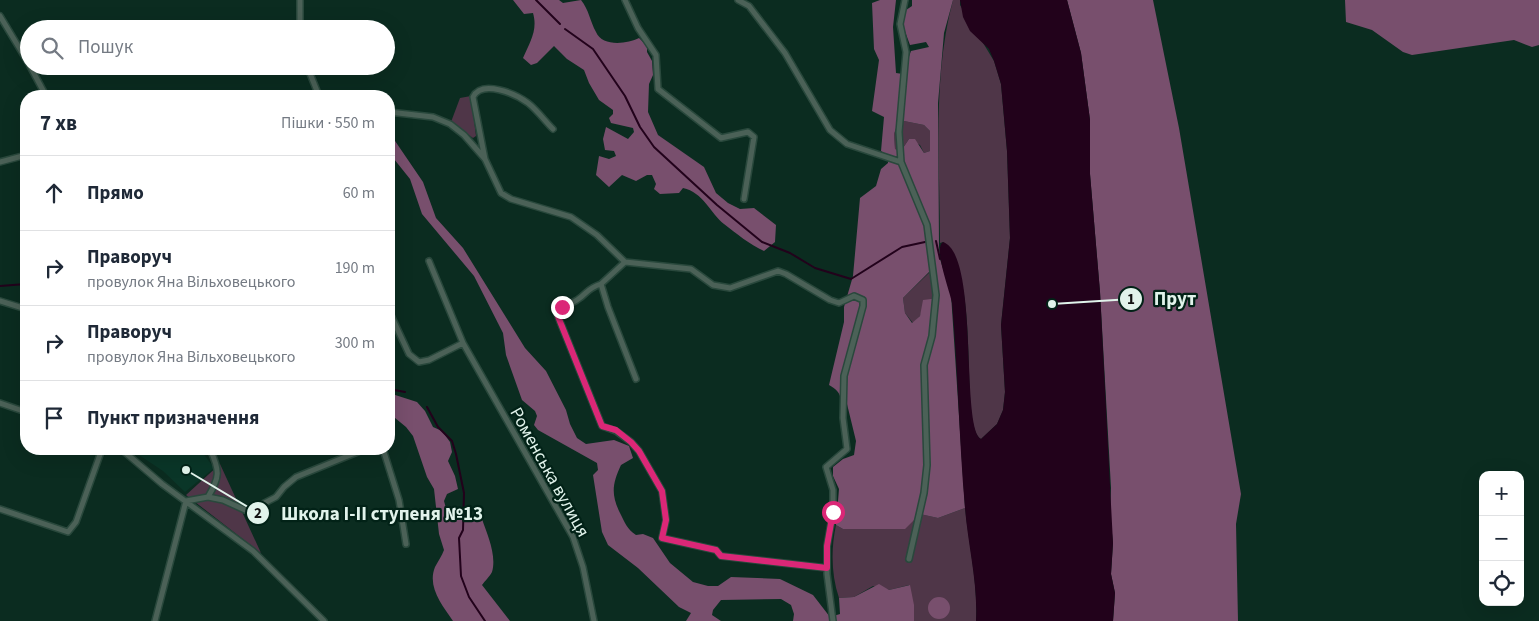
<!DOCTYPE html>
<html lang="uk">
<head>
<meta charset="utf-8">
<style>
  body { margin:0; font-family:"Source Sans 3",sans-serif; background:#f2f2f3; color:#1f2937 }
  .controls { position:absolute; right:15px; bottom:15px; display:grid; overflow:hidden; border-radius:10px; box-shadow:0 5px 20px #0002 }
  .controls button { width:45px; height:45px; display:grid; place-items:center; padding:0; border:0; border-bottom:1px solid #e0e1e3; background:#fff; color:#1f2937; font:25px sans-serif }
  .stop { position:absolute; width:15px; height:15px; margin:-11px; border:4px solid #db2777; border-radius:50%; background:#fff }
  .stop.end { background:#db2777; border-color:#fff; box-shadow:0 1px 5px #0008 }
  .list { margin:0; padding:0; list-style:none }
  h2 { display:flex; justify-content:space-between; align-items:center; height:65px; margin:0; padding:0 20px; font-size:21px }
  h2 small { font-size:16px; font-weight:400; color:#747a83 }
  .list li { display:grid; grid-template-columns:32px 1fr auto; gap:15px; align-items:center; box-sizing:border-box; height:75px; padding:0 20px; border-top:1px solid #e0e1e3 }
  .list b { display:block; font-size:19px; white-space:nowrap }
  .list p { margin:0; font-size:16px; white-space:nowrap; color:#747a83 }
  .list em { font-size:16px; font-style:normal; color:#747a83 }
  .icon { flex:none; width:28px; height:28px; fill:none; stroke:currentColor; stroke-width:2; stroke-linecap:round; stroke-linejoin:round }
  .map { position:relative; flex:none; width:1539px; height:621px; overflow:hidden }
  .search { position:absolute; background:#fff; box-shadow:0 5px 20px #0002; left:20px; top:20px; width:375px; height:55px; display:flex; align-items:center; gap:12px; box-sizing:border-box; padding:0 18px; border-radius:28px; color:#747a83; font-size:19px }
  .panel { position:absolute; background:#fff; box-shadow:0 5px 20px #0002; left:20px; top:90px; width:375px; height:365px; border-radius:20px }
  .map>svg:first-child { display:block }
  .built { fill:#0a3628 }
  .green { fill:#4f3648 }
  .forest { fill:#784f6d; fill-rule:evenodd }
  .water { fill:#22021b }
  .lines { fill:none; stroke-linecap:round; stroke-linejoin:round }
  .stream { stroke:#22021b; stroke-width:2 }
  .minor-casing { stroke:#29483c; stroke-width:8 }
  .minor { stroke:#4b6157; stroke-width:5 }
  .route { stroke:#db2777; stroke-width:6 }
  .labels { text-anchor:middle; stroke-width:4.5; stroke-linejoin:round; paint-order:stroke }
  .street-label { font-size:18px; fill:#e1f3eb; stroke:#022217 }
  .leader { fill:none; stroke:#e1f3eb; stroke-width:2 }
  .callout-dot { fill:#e1f3eb; stroke:#022217; stroke-width:2 }
  .mark-label { font-size:15px; text-anchor:middle; font-weight:bold; fill:#111 }
  .callout-label { font-size:19px; text-anchor:middle; font-weight:bold; fill:#e1f3eb; stroke:#022217; stroke-width:4.5; stroke-linejoin:round; paint-order:stroke }
</style>
</head>
<body>
<div class="map">
<svg width="1539" height="621" viewBox="0 0 1539 621">
  <rect width="100%" height="100%" fill="#0b2c20"/>
  <path class="built" d="M130 449H200L214 468 185 492 163 471Z"/>
  <path class="green" d="M953 0H960V5L994 61 1001 84 1007 151 1010 238 1001 325 1005 392 1003 410 997 424 981 439C958 425 983 278 943 242L940 243C940 162 932 79 953 0Z
    M471 96 476 136 473 138 451 122 460 98Z
    M899 120 924 125 930 131V151L924 153 920 145 909 139 901 151 895 149 894 134Z
    M936 269 939 298 923 308 920 316 913 323 905 313 903 298 932 270Z
    M220 464 261 553 186 495Z
    M965 508C969 546 978 583 976 621H914L909 585 889 590 873 586 854 597 839 598C831 574 831 549 836 525L843 529 920 514 938 518Z"/>
  <path class="forest" d="M513 0H559L563 3 581 0C589 10 590 21 596 32 602 47 627 44 639 38L647 46V52L652 61 653 75 649 84 648 112 658 135 704 167 716 193 728 203 740 209 754 208 776 225 775 242 764 251C749 244 737 234 724 224 711 214 703 192 683 188L679 193 660 194 654 189 656 184 652 175H647L636 181 622 175 609 187 596 175 599 156 609 159 616 156 614 151 605 150 603 139 606 127 628 139 634 132 633 128 611 123 609 118 613 114V110L599 100 589 83 584 70 567 59 554 46 537 63 531 65 523 58C530 42 538 30 533 13L524 14Z
    M880 0H896L893 27 896 73 903 74 911 51 929 47 926 42 910 45 903 26V12L912 6V0H953L944 33 938 103 939 247 940 259 951 294 965 508 938 518 920 514 905 529H843L836 525 839 489 833 476V467L843 459 854 455 856 441 847 404 841 401C840 392 836 389 829 385L844 322V307L853 276 860 198 876 186 881 169 888 163V156L881 151 884 117 872 111 879 60 874 49 872 3ZM899 120 924 125 930 131V151L924 153 915 139H909L901 151 895 149 894 134ZM936 269 939 298 923 300 920 316 912 323 905 313 903 298 931 270Z
    M1067 0H1153L1179 128 1241 494 1236 524 1238 621H1113L1115 593 1111 574 1113 543 1110 514 1111 488 1100 292 1090 174V120L1081 53Z
    M1345 0H1539V45L1532 47 1514 40 1412 55 1403 52 1372 30 1346 22Z
    M391 135 423 182 436 218 463 248 525 348 546 371 566 410 570 424 577 438 586 444 614 440 629 446 633 458 621 465C612 484 611 495 620 513 625 523 627 529 636 535L643 534 653 538 670 563 693 582 708 586H718L731 577 780 579 813 595 830 617 840 614 839 598 854 597 879 584 889 590 910 585 914 605V621H793L794 614 791 605 781 599 721 600 713 610 712 615 721 621H686L691 613 679 607 638 568 608 545 602 532 593 475 598 470 597 463 538 430 534 425 537 416 535 411 522 400 506 355 503 333 474 276 422 214 410 179 390 154 389 136Z
    M389 393 417 402 425 411 433 427 442 431 450 442 452 452 448 461 455 476 458 489 447 494 444 501 447 512C459 518 469 513 482 519 487 534 497 555 492 572 490 576 485 581 482 585L510 621H453C442 605 427 587 435 567 438 561 442 556 444 550L439 534 434 489 427 477 413 436 406 427 389 413Z
    M928 608a11 11 0 1 1 22 0a11 11 0 1 1-22 0Z"/>
  <path class="water" d="M960 0H1067L1081 53 1090 120V174L1100 292 1113 543 1111 574 1115 593 1113 621H976C978 583 968 546 965 508 959 440 958 371 952 303 950 291 933 248 943 242 980 254 960 428 981 439L997 424 1003 410 1005 392 1001 325 1010 238 1007 151 1001 84 994 61 989 49 970 31 963 17Z"/>
  <g class="lines">
    <path class="stream" d="M536 0 560 24
      M565 29 593 49 625 96 640 127 654 147 717 205 762 242 790 253 815 268 851 279 902 247 925 242
      M936 241 940 259
      M0 286 26 284
      M389 389 405 392
      M427 407 438 427 452 441 456 454 464 493 463 530 459 538 461 576 469 597 485 621"/>
    <g class="minor-casing">
      <path id="minor" d="M625 0 638 28 656 55 658 89 721 138 748 132 754 137 744 199
        M738 0 749 6 785 53 830 130 847 144 901 162
        M905 0 900 24 906 52 899 132 901 162 927 225 936 295 932 336 924 365 927 465 924 493 909 559
        M0 16 29 64
        M300 29V0
        M30 66 46 96
        M307 66 319 96
        M389 112 433 117 450 124 464 135 485 159 501 193 511 199 571 217 597 235 625 262 691 269 713 285 730 288 778 271 786 274 830 300 839 303 854 296 863 300V306L844 376 843 418 847 449 826 467 833 490V512L827 546V574L833 621
        M485 159 473 97C482 79 516 94 528 103 537 110 545 121 553 129
        M0 162 26 155
        M429 261 463 343 573 537 583 567 594 621
        M625 262 601 284 608 307 636 379
        M601 284C586 289 588 293 577 300 570 305 560 305 557 314L602 426 616 431 631 442 639 451 662 491 666 520 662 538 716 550 721 556 827 568
        M0 301 26 309
        M389 311 409 354 419 362 429 360 463 343
        M0 403 26 412
        M121 449 162 484 253 551 324 621
        M383 449 399 500 406 544
        M208 497 223 500 245 510 253 509 276 497 284 487 296 477 365 449
        M0 509 68 532 76 522 102 449
        M155 621 186 501 208 497C220 477 220 471 210 449"/>
    </g>
    <use href="#minor" class="minor"/>
  </g>
  <g class="lines">
    <path class="route" d="M562 307 557 314 602 426 616 430 631 442 639 451 662 491 666 520 662 538 716 550 721 556 827 568V546L833 512"/>
  </g>
  <g class="labels">
    <g class="street-label">
      <text transform="translate(550 472) rotate(61)" y="6">Роменська вулиця</text>
    </g>
  </g>
  <path class="leader" d="M1052 304L1131 299M186 470L258 513"/>
  <g class="callout-dot">
    <circle cx="1052" cy="304" r="5"/>
    <circle cx="186" cy="470" r="5"/>
    <circle cx="1131" cy="299" r="12"/>
    <circle cx="258" cy="513" r="12"/>
  </g>
  <g class="mark-label">
    <text x="1131" y="304">1</text>
    <text x="258" y="518">2</text>
  </g>
  <g class="callout-label">
    <text x="1175" y="305">Прут</text>
    <text x="382" y="520">Школа I-II ступеня №13</text>
  </g>
</svg>
<div class="controls">
<button>+</button>
<button>−</button>
<button><svg class="icon" aria-label="locate" viewBox="0 0 24 24"><circle cx="12" cy="12" r="6"/><path d="M12 2v4M12 18v4M2 12h4M18 12h4"/></svg></button>
</div>
<div class="stop" style="left:833px;top:512px"></div>
<div class="stop end" style="left:562px;top:307px"></div>
<div class="search"><svg class="icon" aria-label="search" viewBox="0 0 24 24"><circle cx="10" cy="10" r="6"/><path d="M15 15l6 6"/></svg>Пошук</div>
<section class="panel">
<h2>7 хв<small>Пішки · 550 m</small></h2>
<ul class="list">
<li><svg class="icon" aria-label="ahead" viewBox="0 0 24 24"><path d="M12 20V5M6 11l6-6 6 6"/></svg><div><b>Прямо</b></div><em>60 m</em></li>
<li><svg class="icon" aria-label="right" viewBox="0 0 24 24"><path d="M7 20v-9h11M14 6l5 5-5 5"/></svg><div><b>Праворуч</b><p>провулок Яна Вільховецького</p></div><em>190 m</em></li>
<li><svg class="icon" aria-label="right" viewBox="0 0 24 24"><path d="M7 20v-9h11M14 6l5 5-5 5"/></svg><div><b>Праворуч</b><p>провулок Яна Вільховецького</p></div><em>300 m</em></li>
<li><svg class="icon" aria-label="arrive" viewBox="0 0 24 24"><path d="M6 21V4h12l-3 4 3 4H6"/></svg><div><b>Пункт призначення</b></div></li>
</ul>
</section>
</div>
</body>
</html>
